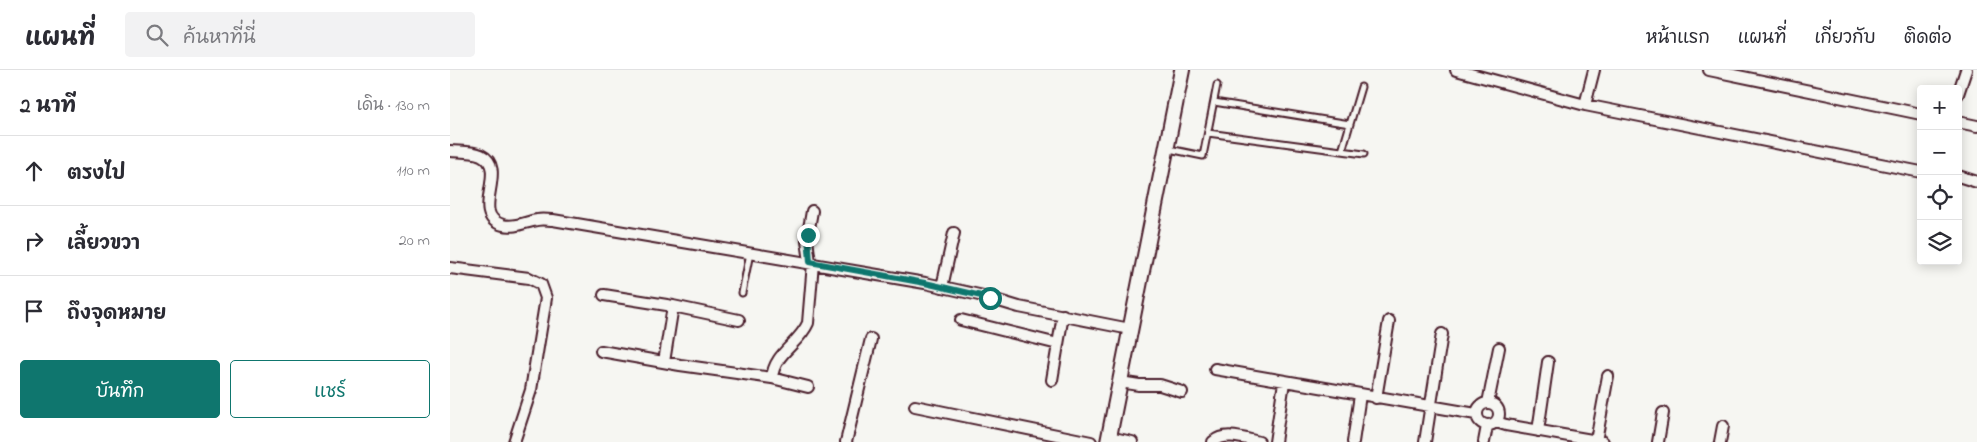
<!DOCTYPE html>
<html lang="th">
<head>
<meta charset="utf-8">
<style>
  body { margin:0; font-family:"Indie Flower","Playpen Sans Thai",sans-serif; background:#f2f2f3; color:#2b2b33 }
  .controls { position:absolute; right:15px; top:15px; display:grid; overflow:hidden; border-radius:5px; box-shadow:0 2px 12px #0003 }
  .controls button { width:45px; height:45px; display:grid; place-items:center; padding:0; border:0; border-bottom:1px solid #e1e1e2; background:#fff; color:#2b2b33; font:25px sans-serif }
  .stop { position:absolute; width:15px; height:15px; margin:-11px; border:4px solid #0f766e; border-radius:50%; background:#fff }
  .stop.end { background:#0f766e; border-color:#fff; box-shadow:0 1px 5px #0008 }
  .list { margin:0; padding:0; list-style:none }
  h2 { display:flex; justify-content:space-between; align-items:center; height:65px; margin:0; padding:0 20px; font-size:21px }
  h2 small { font-size:16px; font-weight:400; color:#7c7c81 }
  .list li { display:grid; grid-template-columns:32px 1fr auto; gap:15px; align-items:center; box-sizing:border-box; height:70px; padding:0 20px; border-top:1px solid #e1e1e2 }
  .list b { display:block; font-size:19px; white-space:nowrap }
  .list em { font-size:16px; font-style:normal; color:#7c7c81 }
  .actions { display:flex; gap:10px; padding:15px 20px }
  .actions a { flex:1; padding:11px 0; border:1px solid #0f766e; border-radius:5px; text-align:center; font-size:18px; color:#0f766e }
  .actions .main { background:#0f766e; color:#fff }
  .icon { flex:none; width:28px; height:28px; fill:none; stroke:currentColor; stroke-width:2; stroke-linecap:round; stroke-linejoin:round }
  .map { position:relative; flex:none; width:1527px; height:372px; overflow:hidden }
  header { display:flex; align-items:center; gap:30px; box-sizing:border-box; height:70px; padding:0 25px; background:#fff; border-bottom:1px solid #e1e1e2 }
  header strong { font-size:24px }
  nav { display:flex; gap:28px; margin-inline-start:auto; font-size:18px }
  .search { width:350px; height:45px; background:#f2f2f3; display:flex; align-items:center; gap:12px; box-sizing:border-box; padding:0 18px; border-radius:5px; color:#7c7c81; font-size:19px }
  main { display:flex }
  aside { flex:1; background:#fff }
  .map>svg:first-child { display:block }
  .lines { fill:none; stroke-linecap:round; stroke-linejoin:round }
  .lane-casing { stroke:#4a1f2b; stroke-width:9 }
  .street-casing { stroke:#4a1f2b; stroke-width:14 }
  .secondary-casing { stroke:#4a1f2b; stroke-width:18 }
  .lane { stroke:#f6f6f2; stroke-width:5 }
  .street { stroke:#f6f6f2; stroke-width:10 }
  .secondary { stroke:#f6f6f2; stroke-width:14 }
  .route { stroke:#0f766e; stroke-width:6 }
</style>
</head>
<body>
<header>
<strong>แผนที่</strong>
<div class="search"><svg class="icon" aria-label="search" viewBox="0 0 24 24"><circle cx="10" cy="10" r="6"/><path d="M15 15l6 6"/></svg>ค้นหาที่นี่</div>
<nav><a>หน้าแรก</a><a>แผนที่</a><a>เกี่ยวกับ</a><a>ติดต่อ</a></nav>
</header>
<main>
<aside>
<h2>2 นาที<small>เดิน · 130 m</small></h2>
<ul class="list">
<li><svg class="icon" aria-label="ahead" viewBox="0 0 24 24"><path d="M12 20V5M6 11l6-6 6 6"/></svg><div><b>ตรงไป</b></div><em>110 m</em></li>
<li><svg class="icon" aria-label="right" viewBox="0 0 24 24"><path d="M7 20v-9h11M14 6l5 5-5 5"/></svg><div><b>เลี้ยวขวา</b></div><em>20 m</em></li>
<li><svg class="icon" aria-label="arrive" viewBox="0 0 24 24"><path d="M6 21V4h12l-3 4 3 4H6"/></svg><div><b>ถึงจุดหมาย</b></div></li>
</ul>
<div class="actions"><a class="main">บันทึก</a><a>แชร์</a></div>
</aside>
<div class="map">
<svg width="1527" height="372" viewBox="0 0 1527 372">
  <rect width="100%" height="100%" fill="#f6f6f2"/>
  <filter id="ink" filterUnits="userSpaceOnUse"><feTurbulence type="fractalNoise" baseFrequency=".02" numOctaves="2"/><feDisplacementMap in="SourceGraphic" scale="10" xChannelSelector="R" yChannelSelector="G"/><feConvolveMatrix kernelMatrix="1 2 1 2 8 2 1 2 1" color-interpolation-filters="sRGB"/></filter>
  <g filter="url(#ink)">
    <g class="lines">
      <g class="lane-casing">
        <path id="lane" d="M764 32 900 54
          M758 63 914 84
          M719 79 753 86 767 15
          M892 81 911 17
          M292 223 300 183"/>
      </g>
      <g class="street-casing">
        <path id="street" d="M1006 0 1135 35 1471 102
          M1259 0 1471 44
          M1508 24 1516 0
          M1135 35 1144 0
          M1508 52 1527 56
          M0 81C9 82 22 81 31 85 60 99 18 145 53 155 65 158 75 152 87 150 92 149 98 150 103 150L475 213 529 225 569 237 680 259
          M1508 106 1527 112
          M360 192 357 170 362 141
          M0 198 79 208 91 214 96 228 81 320 64 372
          M492 217 504 163
          M154 225 223 236 214 292
          M223 236 289 250
          M511 250 608 274
          M151 281 230 295 322 308C324 283 349 274 358 253L363 193
          M765 299 1026 344
          M322 308 358 317
          M602 310 613 245
          M670 312 689 315H710L732 322
          M926 328 939 251
          M1027 344a11 11 0 1 1 22 0a11 11 0 1 1-22 0Z
          M1038 333 1049 278
          M465 336 641 372
          M1046 352 1056 355 1153 372
          M1088 361 1098 292
          M659 367 682 372
          M1146 371 1158 306
          M396 372 421 269
          M763 372C775 361 795 369 809 372
          M825 372 834 312
          M903 372 910 325
          M975 372 992 264
          M1034 372 1037 356
          M1208 372 1213 343
          M1270 372 1273 356"/>
      </g>
      <g class="secondary-casing">
        <path id="secondary" d="M658 372 732 0"/>
      </g>
      <use href="#lane" class="lane"/>
      <use href="#street" class="street"/>
      <use href="#secondary" class="secondary"/>
    </g>
  </g>
  <g class="lines" filter="url(#ink)">
    <path class="route" d="M358 165 360 192 475 213 540 228"/>
  </g>
</svg>
<div class="controls">
<button>+</button>
<button>−</button>
<button><svg class="icon" aria-label="locate" viewBox="0 0 24 24"><circle cx="12" cy="12" r="6"/><path d="M12 2v4M12 18v4M2 12h4M18 12h4"/></svg></button>
<button><svg class="icon" aria-label="layers" viewBox="0 0 24 24"><path d="M12 4l9 5-9 5-9-5zM3 14l9 5 9-5"/></svg></button>
</div>
<div class="stop" style="left:540px;top:228px"></div>
<div class="stop end" style="left:358px;top:165px"></div>
</div>
</main>
</body>
</html>
